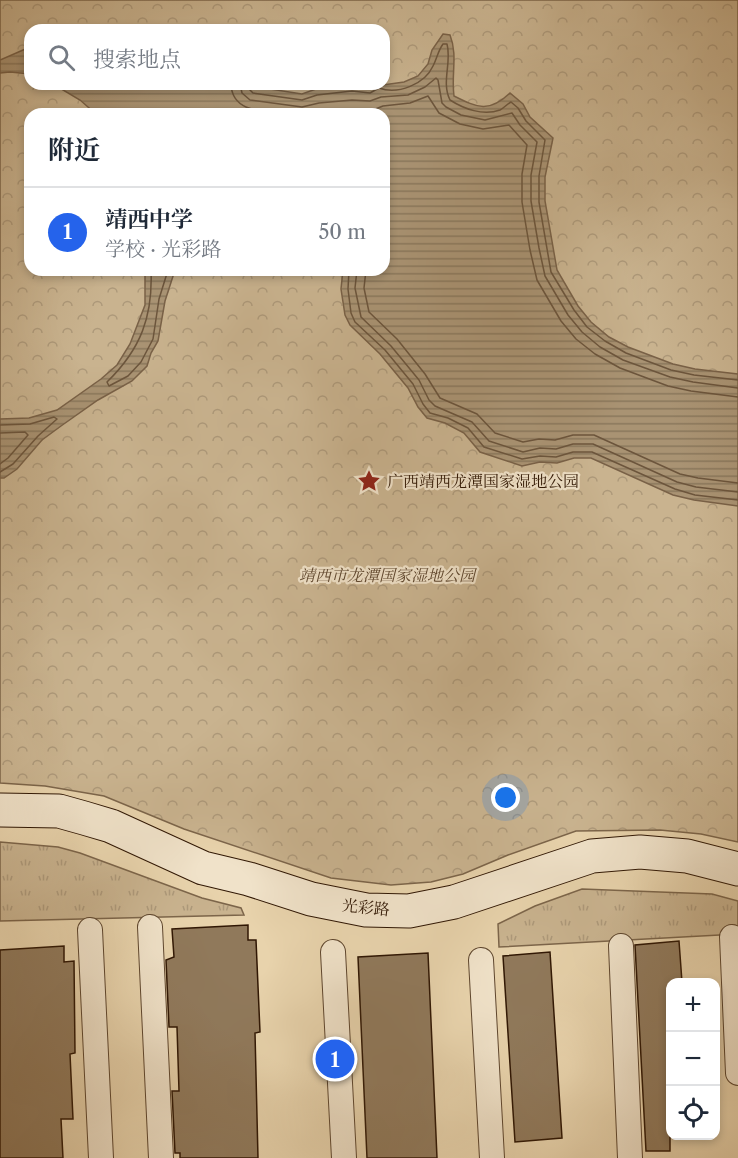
<!DOCTYPE html>
<html lang="zh">
<head>
<meta charset="utf-8">
<style>
  body { margin:0; font-family:"Libre Caslon Text","Noto Serif SC",serif; background:#f6f6f7; color:#1f2937 }
  .controls { position:absolute; right:18px; bottom:18px; display:grid; overflow:hidden; border-radius:12px; box-shadow:0 3px 9px #0003 }
  .controls button { width:54px; height:54px; display:grid; place-items:center; padding:0; border:0; border-bottom:2px solid #e0e1e3; background:#fff; color:#1f2937; font:30px sans-serif }
  .you { position:absolute; left:506px; top:798px; width:21px; height:21px; margin:-15px; border:4px solid #fff; border-radius:50%; background:#1a73e8; box-shadow:0 0 0 9px #1a73e833 }
  .badge { display:grid; place-items:center; width:39px; height:39px; border-radius:50%; background:#2563eb; color:#fff; font-size:20px; font-weight:700 }
  .pin { position:absolute; translate:-50% -50%; border:3px solid #fff; box-shadow:0 2px 6px #0006 }
  .list { margin:0; padding:0; list-style:none }
  h2 { display:flex; justify-content:space-between; align-items:center; height:78px; margin:0; padding:0 24px; font-size:26px }
  h2 small { font-size:20px; font-weight:400; color:#747a83 }
  .list li { display:grid; grid-template-columns:39px 1fr auto; gap:18px; align-items:center; box-sizing:border-box; height:90px; padding:0 24px; border-top:2px solid #e0e1e3 }
  .list b { display:block; font-size:22px; white-space:nowrap }
  .list p { margin:0; font-size:20px; white-space:nowrap; color:#747a83 }
  .list em { font-size:20px; font-style:normal; color:#747a83 }
  .icon { flex:none; width:33px; height:33px; fill:none; stroke:currentColor; stroke-width:2; stroke-linecap:round; stroke-linejoin:round }
  .map { position:relative; flex:none; width:738px; height:1158px; overflow:hidden }
  .search { position:absolute; background:#fff; box-shadow:0 3px 9px #0003; left:24px; top:24px; width:366px; height:66px; display:flex; align-items:center; gap:15px; box-sizing:border-box; padding:0 21px; border-radius:18px; color:#747a83; font-size:22px }
  .panel { position:absolute; background:#fff; box-shadow:0 3px 9px #0003; left:24px; top:108px; width:366px; height:168px; border-radius:18px }
  .map>svg:first-child { display:block }
  .grass { fill:url(#grass-tufts); stroke:#7c654a; stroke-width:1.5 }
  .park { fill:url(#park-crowns); stroke:#7c654a; stroke-width:1.5; fill-rule:evenodd }
  .water { fill:url(#water-rules); stroke:#796147; stroke-width:1.5 }
  .lines { fill:none; stroke-linecap:round; stroke-linejoin:round }
  .shore { stroke:#6c553c; stroke-width:1.5 }
  .building { fill:#90795b; stroke:#301704; stroke-width:1.5 }
  .lane-casing { stroke:#5e462e; stroke-width:26 }
  .secondary-casing { stroke:#301704; stroke-width:35 }
  .lane { stroke:#f0e2c9; stroke-width:24 }
  .secondary { stroke:#f0e2c9; stroke-width:33 }
  .labels { text-anchor:middle; stroke-width:4.5; stroke-linejoin:round; paint-order:stroke }
  .poi-label { font-size:16px; fill:#301704; stroke:#f0e2c9; text-anchor:start }
  .park-label { font-size:16px; font-style:italic; fill:#5e462e; stroke:#f0e2c9 }
  .street-label { font-size:16px; fill:#301704; stroke:#f0e2c9 }
</style>
</head>
<body>
<div class="map">
<svg width="738" height="1158" viewBox="0 0 738 1158">
  <defs>
    <pattern id="grass-tufts" width="24" height="20" patternUnits="userSpaceOnUse" patternTransform="scale(1.5)"><rect width="24" height="20" fill="#c9b38f"/><path d="M3 7l-1-3M5 7V3M7 7l1-3M15 17l-1-3M17 17v-4M19 17l1-3" fill="none" stroke="#ad997a"/></pattern>
    <pattern id="park-crowns" width="20" height="18" patternUnits="userSpaceOnUse" patternTransform="scale(1.5)"><rect width="20" height="18" fill="#c9b38f"/><path d="M2 6a3 3 0 1 1 6 0M12 15a3 3 0 1 1 6 0" fill="none" stroke="#ad997a"/></pattern>
    <pattern id="water-rules" width="6" height="5" patternUnits="userSpaceOnUse" patternTransform="scale(1.5)"><rect width="6" height="5" fill="#a99373"/><path d="M0 2.5h6" fill="none" stroke="#8a775c"/></pattern>
  </defs>
  <rect width="100%" height="100%" fill="#e8d3ac"/>
  <filter id="stains"><feTurbulence type="fractalNoise" baseFrequency=".00333" numOctaves="4"/><feColorMatrix values="0 0 0 0 .2 0 0 0 0 .09 0 0 0 0 .02 0 0 0 .5 -.17"/></filter>
  <radialGradient id="worn" r=".72"><stop offset=".6" stop-color="#630" stop-opacity="0"/><stop offset="1" stop-color="#630" stop-opacity=".3"/></radialGradient>
  <path class="grass" d="M0 842 58 847 80 853 202 898 241 908 244 915 0 921Z
    M582 889 712 894 738 901V934L499 947 498 924 535 906Z"/>
  <path class="park" d="M0 0H738V842L701 834 660 830 576 831 508 855 463 874 431 882 391 885 331 878 184 829 104 796 45 786 0 783ZM30 30H384V84H30ZM30 114H384V270H30Z"/>
  <path class="water" d="M443 34 450 35C458 55 451 75 454 96 478 108 489 113 510 93L523 104 530 117 553 138 545 177V201L557 270 578 306 591 322 609 337 628 347 673 364 695 369 738 374V506L694 500 673 495 591 458H574L557 463 540 462 522 466 480 452 464 433 445 423 427 418 418 407 408 388 380 354 350 325 345 315 341 289 343 270H384V114H96L80 100 53 84H238L302 94 316 89 369 87 404 82 418 76 428 64 432 50Z
    M30 47V74L10 72 0 73V60Z
    M145 270H175L165 301 158 341 151 353 147 366 132 381 98 400 61 426 42 440 17 469 4 478H0V419L29 418 57 410 101 379 117 365 130 344 145 305Z"/>
  <g class="lines">
    <path class="shore" d="M231 84C232 113 264 111 286 114
      M240 84 242 93 250 100 302 107 319 103 352 100 370 101 381 97 408 95 425 87 436 78 438 80 442 103 446 107 461 115 485 120 512 113 520 125 537 142 531 175V201L539 248 545 276 568 315 582 332 600 347 623 360 670 377 693 382 738 388
      M248 84 249 89 253 93 302 100 317 95 352 91 370 93 379 88C398 95 425 84 433 66 437 58 438 51 443 44H447C452 62 441 82 450 100 464 109 483 116 500 110 504 108 507 104 511 102L518 108 526 121 545 140 539 176V202L551 272 574 310 587 327 605 341 626 353 671 370 694 375 738 380
      M312 114 334 110H373L383 106 410 103 428 96 439 113 460 124 483 129 509 125 527 145 522 174V202L530 250 537 280 561 321 576 339 595 354 620 368 668 386 691 391 738 397
      M151 270C153 316 141 349 107 382L109 386 128 376 141 362 153 339 159 299 168 270
      M349 270 348 289 351 313 355 322 385 350 413 384 423 404 430 413 448 418 468 428 484 447 522 459 540 456 556 457 573 452H592L675 489 695 495 738 500
      M357 270 355 288 361 317 391 346 419 380 429 400 435 406 472 422 489 441 523 452 540 448 556 449 573 444H593L677 482 696 487 738 492
      M366 270 364 288 369 312 397 339 425 374 440 398 477 414 495 433 523 442 539 439 555 440 573 435H594L680 474 698 478 738 483
      M0 425 30 424 54 417 57 419 38 436 13 464 0 472
      M0 433 25 432 28 435 8 458 0 464"/>
  </g>
  <path class="building" d="M248 925V940H256L260 1032 255 1033 258 1158H180V1153H175L172 1091H179L177 1027H169L166 960 174 957 172 929Z
    M679 941 682 982H670V1151H646L635 945Z
    M64 946V962L74 961 75 1053 70 1054 73 1119H61L63 1158H0V950Z
    M550 952 562 1138 515 1142 503 956Z
    M428 953 437 1158H367L358 957Z"/>
  <g class="lines">
    <g class="lane-casing">
      <path id="lane" d="M150 927 161 1158
        M90 930 101 1158
        M732 937 738 1073
        M621 946 630 1158
        M333 952 344 1158
        M481 960 492 1158"/>
    </g>
    <g class="secondary-casing">
      <path id="secondary" d="M0 810 59 811 84 818 111 826 203 868 249 879 311 899 366 910 409 911 454 902 592 856 640 852 687 856 738 869"/>
    </g>
    <use href="#lane" class="lane"/>
    <use href="#secondary" class="secondary"/>
  </g>
  <defs>
    <g id="sight-bare" transform="scale(1.8)"><path d="M0-6L1.8-2.2L6-1.7L2.9 1.2L3.7 5.4L0 3.3L-3.7 5.4L-2.9 1.2L-6-1.7L-1.8-2.2Z" fill="#8f2418" stroke="#f0e2c9" stroke-width="2.5" paint-order="stroke"/></g>
  </defs>
  <g fill-rule="evenodd">
    <use href="#sight-bare" x="369" y="481"/>
  </g>
  <g class="labels">
    <g class="poi-label">
      <text x="387" y="487">广西靖西龙潭国家湿地公园</text>
    </g>
    <g class="park-label">
      <text x="387" y="581">靖西市龙潭国家湿地公园</text>
    </g>
    <g class="street-label">
      <text transform="translate(366 907) rotate(6)" y="6">光彩路</text>
    </g>
  </g>
  <rect width="100%" height="100%" filter="url(#stains)"/>
  <rect width="100%" height="100%" fill="url(#worn)"/>
</svg>
<div class="controls">
<button>+</button>
<button>−</button>
<button><svg class="icon" aria-label="locate" viewBox="0 0 24 24"><circle cx="12" cy="12" r="6"/><path d="M12 2v4M12 18v4M2 12h4M18 12h4"/></svg></button>
</div>
<div class="you"></div>
<div class="pin badge" style="left:335px;top:1059px">1</div>
<div class="search"><svg class="icon" aria-label="search" viewBox="0 0 24 24"><circle cx="10" cy="10" r="6"/><path d="M15 15l6 6"/></svg>搜索地点</div>
<section class="panel">
<h2>附近<small></small></h2>
<ul class="list">
<li><span class="badge">1</span><div><b>靖西中学</b><p>学校 · 光彩路</p></div><em>50 m</em></li>
</ul>
</section>
</div>
</body>
</html>
